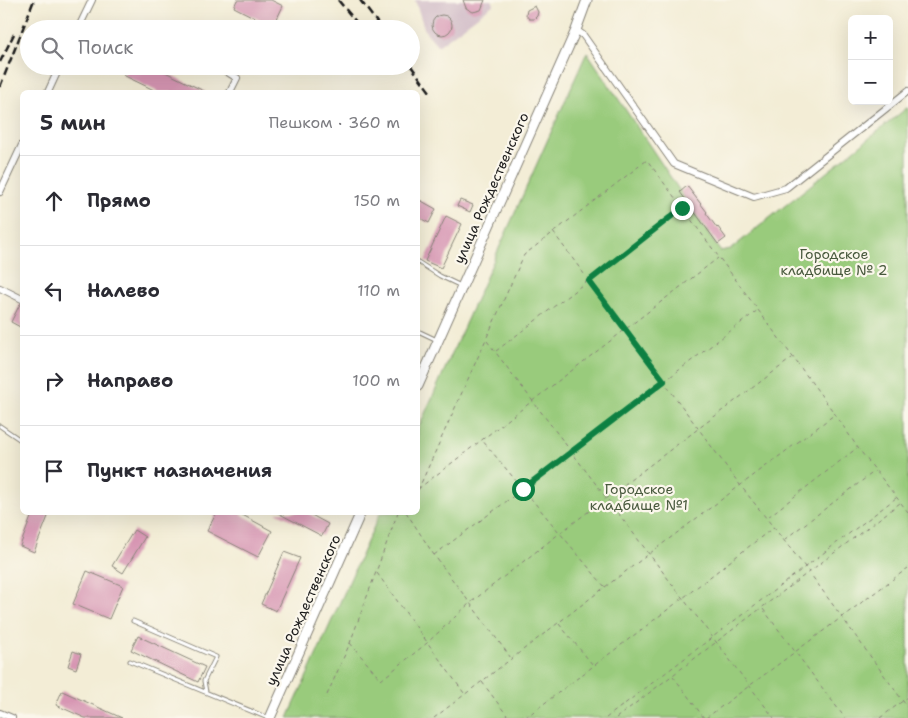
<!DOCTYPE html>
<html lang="ru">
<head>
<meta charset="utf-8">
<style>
  body { margin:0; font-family:"Shantell Sans",sans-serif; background:#f7f7f7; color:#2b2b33 }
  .controls { position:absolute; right:15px; top:15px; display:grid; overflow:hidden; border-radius:8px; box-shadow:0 5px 20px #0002 }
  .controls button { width:45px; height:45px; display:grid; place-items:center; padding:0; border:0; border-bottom:1px solid #e1e1e2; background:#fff; color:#2b2b33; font:25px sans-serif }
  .stop { position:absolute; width:15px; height:15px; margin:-11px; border:4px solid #0b8043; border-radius:50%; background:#fff }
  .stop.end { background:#0b8043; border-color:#fff; box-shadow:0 1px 5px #0008 }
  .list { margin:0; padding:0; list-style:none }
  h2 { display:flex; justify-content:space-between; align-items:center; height:65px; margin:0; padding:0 20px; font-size:21px }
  h2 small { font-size:16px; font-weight:400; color:#7c7c81 }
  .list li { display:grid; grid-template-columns:32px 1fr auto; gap:15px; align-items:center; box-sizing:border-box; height:90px; padding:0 20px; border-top:1px solid #e1e1e2 }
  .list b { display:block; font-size:19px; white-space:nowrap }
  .list em { font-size:16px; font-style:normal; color:#7c7c81 }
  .icon { flex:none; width:28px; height:28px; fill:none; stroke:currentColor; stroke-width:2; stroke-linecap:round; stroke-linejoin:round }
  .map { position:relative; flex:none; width:908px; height:718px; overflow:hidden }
  .search { position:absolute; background:#fff; box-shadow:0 5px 20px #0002; left:20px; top:20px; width:400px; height:55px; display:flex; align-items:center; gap:12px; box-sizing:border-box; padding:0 18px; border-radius:28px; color:#7c7c81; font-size:19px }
  .panel { position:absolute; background:#fff; box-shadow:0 5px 20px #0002; left:20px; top:90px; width:400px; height:425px; border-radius:8px }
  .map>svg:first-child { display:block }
  .industrial { fill:#d2bdc8 }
  .green { fill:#99cb7b; stroke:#5a744c }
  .building { fill:#d796b3 }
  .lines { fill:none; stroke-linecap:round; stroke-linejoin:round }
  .lane-casing { stroke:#888479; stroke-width:5 }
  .street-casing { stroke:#888479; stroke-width:8 }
  .secondary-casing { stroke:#888479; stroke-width:11 }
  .path { stroke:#888479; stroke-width:1; stroke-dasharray:4 4; stroke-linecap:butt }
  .lane { stroke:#fff; stroke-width:3 }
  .street { stroke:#fff; stroke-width:6 }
  .secondary { stroke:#fff; stroke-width:9 }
  .rail { stroke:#1c1c1c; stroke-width:2.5; stroke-dasharray:8 4; stroke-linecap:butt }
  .route { stroke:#0b8043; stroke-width:6 }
  .labels { text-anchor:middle; stroke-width:4.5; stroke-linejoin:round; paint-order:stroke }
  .street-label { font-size:14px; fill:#1c1c1c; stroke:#fbf7ec }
  .park-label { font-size:14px; fill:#48593d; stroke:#fbf7ec }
</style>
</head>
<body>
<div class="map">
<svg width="908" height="718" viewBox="0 0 908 718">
  <rect width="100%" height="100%" fill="#fbf7ec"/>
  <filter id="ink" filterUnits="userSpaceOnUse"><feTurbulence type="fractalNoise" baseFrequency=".02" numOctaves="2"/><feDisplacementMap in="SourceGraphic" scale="10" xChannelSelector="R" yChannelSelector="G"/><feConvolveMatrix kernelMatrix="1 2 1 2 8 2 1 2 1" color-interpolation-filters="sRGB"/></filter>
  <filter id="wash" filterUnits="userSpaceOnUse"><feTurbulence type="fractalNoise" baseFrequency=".0096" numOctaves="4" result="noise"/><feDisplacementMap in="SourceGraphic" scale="20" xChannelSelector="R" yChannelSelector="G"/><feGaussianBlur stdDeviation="1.12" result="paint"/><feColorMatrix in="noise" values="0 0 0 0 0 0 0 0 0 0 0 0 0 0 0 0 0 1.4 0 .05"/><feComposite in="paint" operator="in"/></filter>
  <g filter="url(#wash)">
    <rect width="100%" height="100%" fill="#f3edd6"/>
    <path class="industrial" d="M415 0H491L494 4 438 46 425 31Z"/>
    <path class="green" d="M587 52 720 251 731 249 908 107V718H288L380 513 418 512V429Z"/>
    <g id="blocks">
      <path class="building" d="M237 0H271L283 6 273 27 234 7Z
        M463 0H485L481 10 473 12 466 8Z
        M535 6 538 12 537 16 534 19H529L526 15 527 10Z
        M432 25a10 10 0 1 1 20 0a10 10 0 1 1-20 0Z
        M128 66H153L206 92H158L123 75Z
        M687 186 707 212 706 213 717 228 718 227 726 238 718 244 680 192Z
        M418 199 436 209 429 223 418 217Z
        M460 200 473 205 470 212 457 206Z
        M446 216 462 224 441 268 425 261Z
        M20 304H22V328L11 322Z
        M33 512 49 514 34 552 20 546Z
        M217 512H237L272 531 258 557 207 531Z
        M276 512H306L328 524 322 536Z
        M134 530 145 537 123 573 112 566Z
        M284 552 300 558 276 611 261 604Z
        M87 571 123 586 109 619 73 604Z
        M138 636 205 667 198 682 131 650Z
        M73 651 81 654 76 669 68 666Z
        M62 691 122 718H85L56 705Z"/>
    </g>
  </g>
  <g filter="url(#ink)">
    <use href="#blocks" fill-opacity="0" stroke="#888479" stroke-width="1"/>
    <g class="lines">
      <g class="lane-casing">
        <path id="lane" d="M418 262 440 276 461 286
          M418 331 437 340
          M0 426 22 441
          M133 621 216 657 204 681 206 692
          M130 661 268 718"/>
      </g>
      <g class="street-casing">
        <path id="street" d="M78 29 92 0
          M576 30 583 35 674 164 754 197 786 188 908 91
          M218 66 237 78 230 92
          M48 92 60 66
          M0 192 22 145
          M0 288 22 299
          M0 713 12 718"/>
      </g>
      <g class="secondary-casing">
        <path id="secondary" d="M418 386 576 30 587 0
          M270 718 361 512"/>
      </g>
      <path class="path" d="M553 232 740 485 809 572 908 708
        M487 341 774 718
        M496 351 681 209
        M418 489 718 258
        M418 490 524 255 647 160 835 414 858 448 908 512
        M406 512 434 555 511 658
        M768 517 857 448
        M785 539 875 471
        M434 555 523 489 758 310
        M377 573 464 693
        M605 587 834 415
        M763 609 845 718
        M559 624 593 665
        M350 643 381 680 427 643 470 603 560 533 792 358
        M673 676 704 718
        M482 682 509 718
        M327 695 350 643 398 512
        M434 718 605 587 482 440
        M525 718 683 598 774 527
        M606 718 896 498
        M616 718 900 503
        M706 718 908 568
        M880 718 908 697"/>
      <use href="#lane" class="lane"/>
      <use href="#street" class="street"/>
      <use href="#secondary" class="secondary"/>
      <path class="rail" d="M338 0 362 29
        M360 0 382 29
        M0 62 14 34
        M411 66 430 92
        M0 87 34 0"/>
    </g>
  </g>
  <g class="lines" filter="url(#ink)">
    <path class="route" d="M523 489 664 381 589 281 682 208"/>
  </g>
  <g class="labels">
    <g class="street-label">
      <text transform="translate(491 188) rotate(-66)" y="5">улица Рождественского</text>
      <text transform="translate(303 610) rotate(-66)" y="5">улица Рождественского</text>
    </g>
    <g class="park-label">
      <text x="834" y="259">Городское<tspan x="834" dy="16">кладбище № 2</tspan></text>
      <text x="639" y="494">Городское<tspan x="639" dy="16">кладбище №1</tspan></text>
    </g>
  </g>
</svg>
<div class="controls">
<button>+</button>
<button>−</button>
</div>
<div class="stop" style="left:523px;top:489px"></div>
<div class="stop end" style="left:682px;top:208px"></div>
<div class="search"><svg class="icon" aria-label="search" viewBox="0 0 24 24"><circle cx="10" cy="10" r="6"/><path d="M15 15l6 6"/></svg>Поиск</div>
<section class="panel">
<h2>5 мин<small>Пешком · 360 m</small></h2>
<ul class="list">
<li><svg class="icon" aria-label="ahead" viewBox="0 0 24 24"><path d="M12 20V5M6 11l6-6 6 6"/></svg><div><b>Прямо</b></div><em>150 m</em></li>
<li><svg class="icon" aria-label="left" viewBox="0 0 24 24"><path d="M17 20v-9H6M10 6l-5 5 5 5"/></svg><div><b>Налево</b></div><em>110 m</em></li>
<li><svg class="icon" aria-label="right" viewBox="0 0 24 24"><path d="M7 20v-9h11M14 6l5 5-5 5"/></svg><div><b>Направо</b></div><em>100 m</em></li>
<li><svg class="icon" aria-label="arrive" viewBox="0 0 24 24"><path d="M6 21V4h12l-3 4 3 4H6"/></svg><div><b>Пункт назначения</b></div></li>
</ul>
</section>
</div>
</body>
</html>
